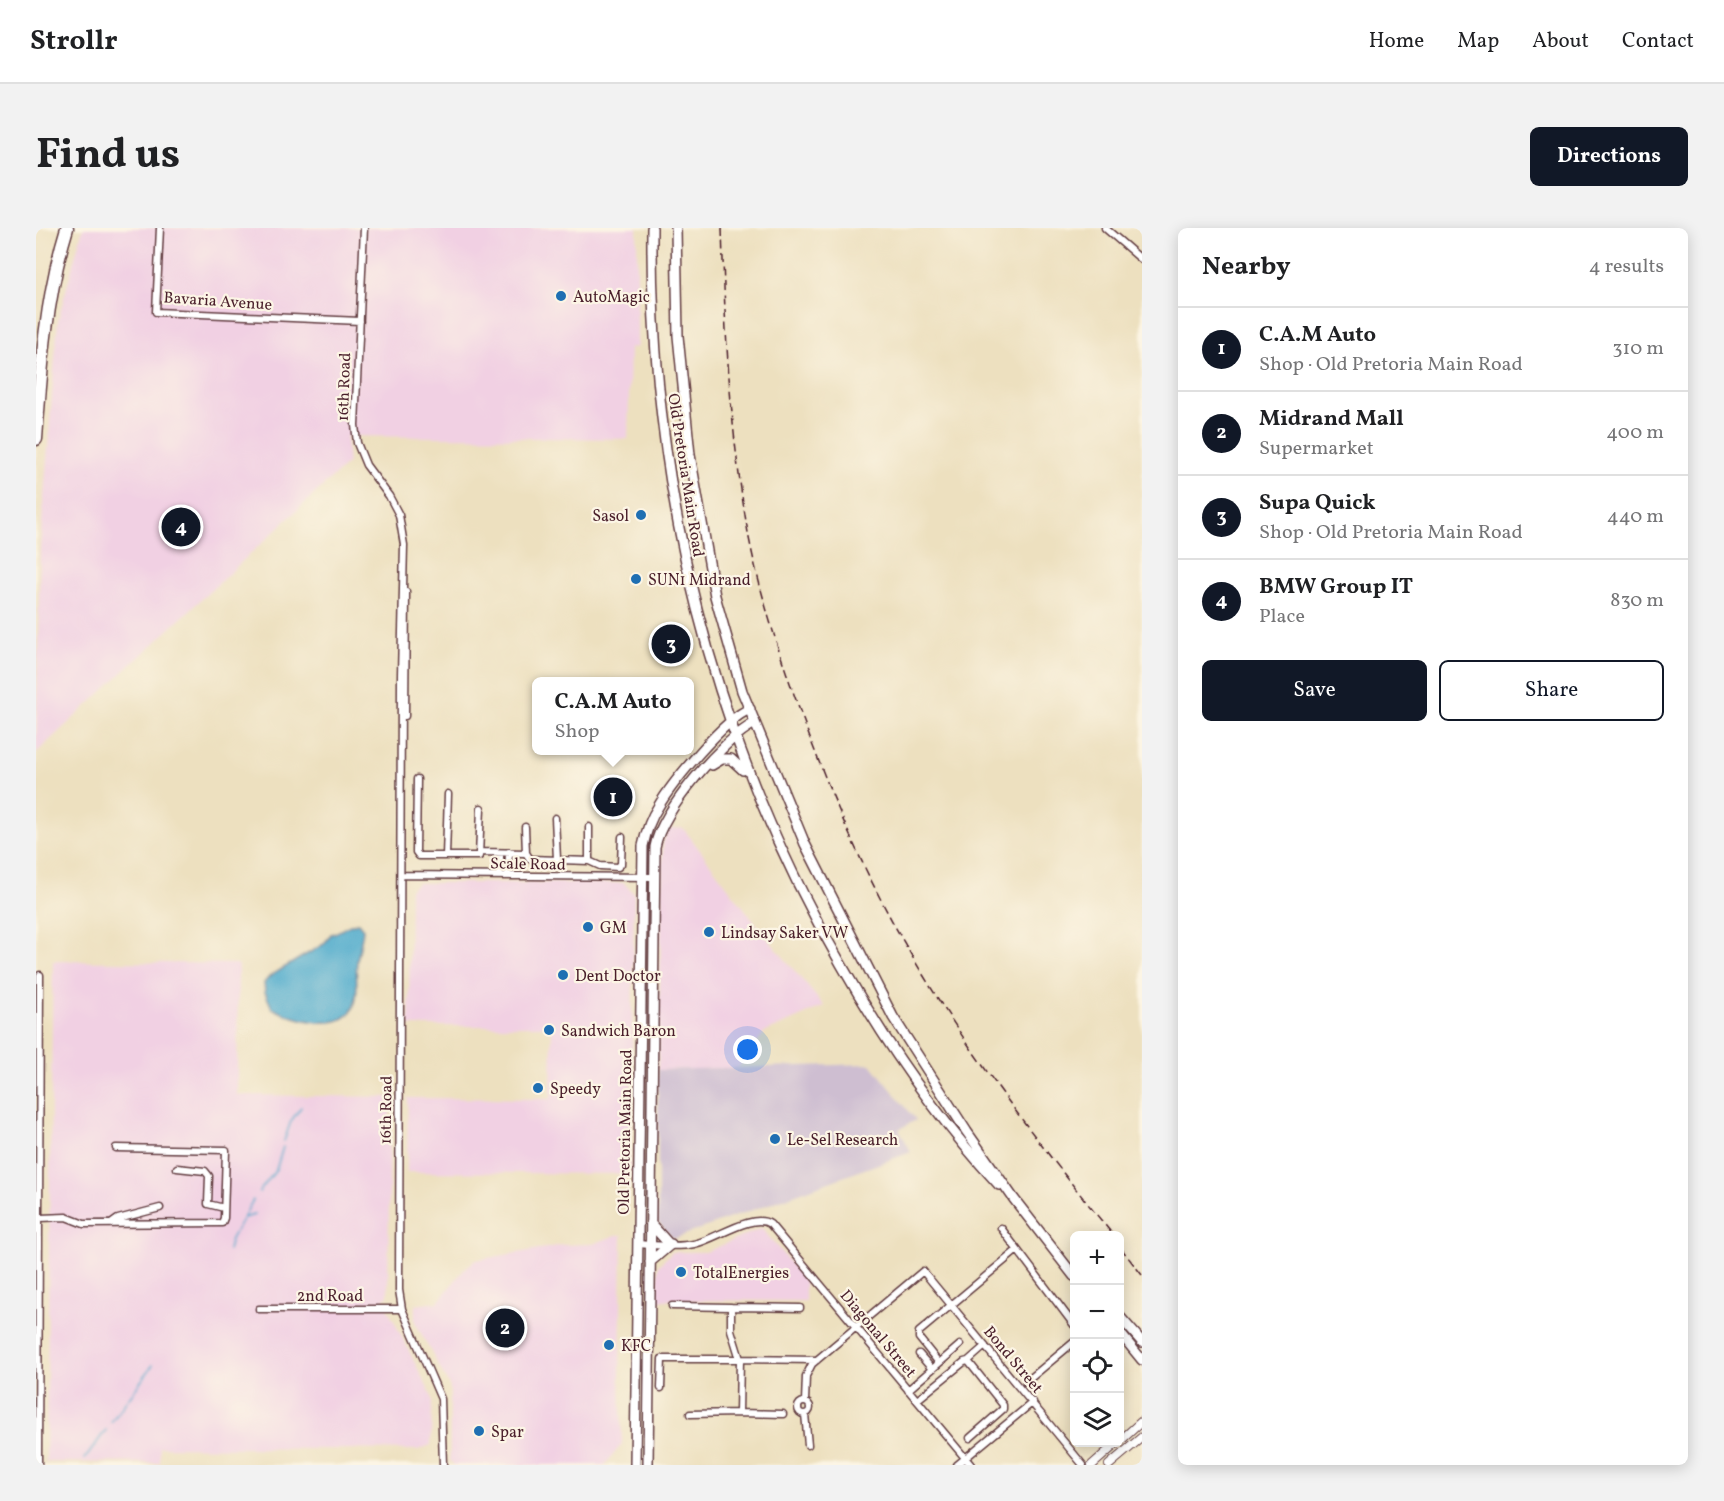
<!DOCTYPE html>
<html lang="en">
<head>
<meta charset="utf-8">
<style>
  body { margin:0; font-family:Vollkorn,serif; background:#f2f2f2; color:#202124 }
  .controls { position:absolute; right:18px; bottom:18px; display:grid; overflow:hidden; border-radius:9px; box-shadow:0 3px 15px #0003 }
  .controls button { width:54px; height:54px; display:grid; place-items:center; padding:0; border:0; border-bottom:2px solid #e0e0e0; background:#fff; color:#202124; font:30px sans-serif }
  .you { position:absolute; left:712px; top:822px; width:21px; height:21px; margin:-15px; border:4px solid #fff; border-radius:50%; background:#1a73e8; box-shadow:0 0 0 9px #1a73e833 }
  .badge { display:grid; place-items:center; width:39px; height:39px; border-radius:50%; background:#111827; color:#fff; font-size:20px; font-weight:700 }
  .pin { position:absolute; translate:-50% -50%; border:3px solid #fff; box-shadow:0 2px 6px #0006 }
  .popup { position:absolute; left:496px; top:449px; width:162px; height:78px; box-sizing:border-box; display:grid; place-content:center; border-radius:9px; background:#fff; filter:drop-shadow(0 2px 4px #0005); font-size:20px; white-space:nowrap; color:#757577 }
  .popup b { font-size:22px; color:#202124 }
  .popup::after { content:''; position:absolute; left:50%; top:100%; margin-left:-12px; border:12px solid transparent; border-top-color:#fff }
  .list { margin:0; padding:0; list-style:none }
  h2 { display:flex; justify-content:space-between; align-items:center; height:78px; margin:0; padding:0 24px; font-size:26px }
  h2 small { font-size:20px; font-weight:400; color:#757577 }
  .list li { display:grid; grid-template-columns:39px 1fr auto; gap:18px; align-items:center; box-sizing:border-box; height:84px; padding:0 24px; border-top:2px solid #e0e0e0 }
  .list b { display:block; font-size:22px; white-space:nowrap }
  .list p { margin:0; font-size:20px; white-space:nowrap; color:#757577 }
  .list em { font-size:20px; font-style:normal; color:#757577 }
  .actions { display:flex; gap:12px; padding:18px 24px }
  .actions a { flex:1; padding:14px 0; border:2px solid #111827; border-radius:9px; text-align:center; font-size:21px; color:#111827 }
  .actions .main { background:#111827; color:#fff }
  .icon { flex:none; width:33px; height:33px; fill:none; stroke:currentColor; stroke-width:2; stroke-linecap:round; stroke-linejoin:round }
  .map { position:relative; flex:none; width:1106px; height:1237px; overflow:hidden; border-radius:9px }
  header { display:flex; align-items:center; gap:36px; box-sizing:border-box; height:84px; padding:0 30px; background:#fff; border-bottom:2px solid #e0e0e0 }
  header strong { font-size:28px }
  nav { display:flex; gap:33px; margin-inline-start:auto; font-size:21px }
  .intro { display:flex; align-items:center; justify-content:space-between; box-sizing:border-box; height:144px; padding:0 36px }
  h1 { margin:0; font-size:42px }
  .button { padding:15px 27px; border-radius:9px; background:#111827; color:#fff; font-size:21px; font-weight:700 }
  main { display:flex; gap:36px; padding:0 36px }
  aside { flex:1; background:#fff; border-radius:9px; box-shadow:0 3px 15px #0003 }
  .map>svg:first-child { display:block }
  .built { fill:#f1d0e3 }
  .industrial { fill:#cebed1 }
  .water { fill:#4daacc; stroke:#4c647c; stroke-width:1.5 }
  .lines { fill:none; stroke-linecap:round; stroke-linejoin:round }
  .stream { stroke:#4daacc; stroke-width:1.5 }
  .minor-casing { stroke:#623c41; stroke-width:9 }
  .tertiary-casing { stroke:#623c41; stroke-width:10 }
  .secondary-casing { stroke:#623c41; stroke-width:12 }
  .motorway-casing { stroke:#623c41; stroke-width:15 }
  .minor { stroke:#fff; stroke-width:6 }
  .tertiary { stroke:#fff; stroke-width:8 }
  .secondary { stroke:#fff; stroke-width:9 }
  .motorway { stroke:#fff; stroke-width:12 }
  .rail { stroke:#4a1f2b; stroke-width:1.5; stroke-dasharray:9 4.5; stroke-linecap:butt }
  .poi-dot { fill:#1f6fb2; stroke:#fcf5e5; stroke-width:2 }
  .labels { text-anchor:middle; stroke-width:4.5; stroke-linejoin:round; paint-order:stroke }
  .poi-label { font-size:16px; fill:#4a1f2b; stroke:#fcf5e5; text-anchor:start }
  .street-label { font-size:16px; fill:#4a1f2b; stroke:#fcf5e5 }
</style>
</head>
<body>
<header>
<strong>Strollr</strong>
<nav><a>Home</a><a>Map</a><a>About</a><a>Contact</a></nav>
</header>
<div class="intro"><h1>Find us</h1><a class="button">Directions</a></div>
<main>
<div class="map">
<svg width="1106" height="1237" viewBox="0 0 1106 1237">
  <rect width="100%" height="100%" fill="#fcf5e5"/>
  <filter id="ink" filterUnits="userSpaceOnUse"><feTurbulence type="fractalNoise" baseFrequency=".0167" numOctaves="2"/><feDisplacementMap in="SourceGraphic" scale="12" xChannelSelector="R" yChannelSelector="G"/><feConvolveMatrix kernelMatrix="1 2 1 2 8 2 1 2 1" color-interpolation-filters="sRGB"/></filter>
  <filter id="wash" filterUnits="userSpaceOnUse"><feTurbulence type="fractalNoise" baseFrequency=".008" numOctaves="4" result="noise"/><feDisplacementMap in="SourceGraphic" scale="24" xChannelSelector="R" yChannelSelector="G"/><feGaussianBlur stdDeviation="1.35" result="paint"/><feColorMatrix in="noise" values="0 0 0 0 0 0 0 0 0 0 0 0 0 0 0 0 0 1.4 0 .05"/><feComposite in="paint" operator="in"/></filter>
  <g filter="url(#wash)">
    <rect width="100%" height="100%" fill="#ede0bf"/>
    <path class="built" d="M47 0H601V119L594 120 592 211 310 208 312 235 0 525 4 319 22 92Z
      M647 600 727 705 788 778 728 805 702 840 622 842 627 615 632 601Z
      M381 655H588L598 666 594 946 371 944 372 870 515 871 516 798H373L374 661Z
      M17 733 202 736 201 867 354 869 352 1067 347 1071 396 1169 395 1217 382 1222 124 1219V1235L10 1234Z
      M726 1000 769 1054V1073L622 1072V1038L636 1024H670Z
      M580 1007H586L584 1151 586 1216 569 1237H418L414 1232V1159L379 1094V1077L402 1074 430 1039 440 1032 527 1017 557 1016Z"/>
    <path class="industrial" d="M835 836 880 892 863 901 875 924 637 1011 622 994V842Z"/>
    <path class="water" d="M322 695 327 701C326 712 323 722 321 733 319 747 323 762 319 775 310 808 257 791 236 780L229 764 228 755 234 748 288 716 295 706C306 704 310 696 322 695Z"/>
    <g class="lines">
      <path class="stream" d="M248 913 255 893 265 879
        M223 964 240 942 247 919
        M207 990 217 972
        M192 1022 195 1011 207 990 218 987
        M75 1194 117 1137
        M49 1231 70 1202"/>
    </g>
  </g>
  <g filter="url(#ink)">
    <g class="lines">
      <g class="minor-casing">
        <path id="minor" d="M124 0 120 84 324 93
          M328 0 319 197 321 215 330 237 353 268 363 287 368 317 365 447 363 1062 366 1081 405 1171 407 1237
          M1069 0 1106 32
          M369 488 370 364
          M381 551 380 624 383 628H443L445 580
          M519 590 521 631
          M489 599 490 625
          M445 624 490 625 494 631 553 633 564 638 582 639 585 636 586 609
          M410 628 412 566
          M553 633V599
          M366 647 617 649
          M464 648V625
          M472 648 473 624
          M141 940 169 943 173 948 172 976 188 980
          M4 990 30 989 48 996 186 995 188 990 190 922 80 920
          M75 996 82 991 124 980
          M965 1000 1038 1097
          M601 1016C618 1017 641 1020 658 1016 679 1012 716 984 734 996L935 1237
          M695 1079 764 1080
          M223 1081H366
          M883 1126 896 1141
          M932 1133 949 1118
          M903 1135 883 1110V1104L980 1023
          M990 1154 1038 1114
          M625 1160 626 1131H704L695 1102V1079L636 1078
          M872 1162 924 1117
          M881 1172 928 1134 932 1133 967 1177V1181L934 1210
          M762 1180a6 6 0 1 1 12 0a6 6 0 1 1-12 0Z
          M769 1174 770 1148 776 1136 887 1043 1047 1237
          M654 1186 703 1185
          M747 1186 703 1185 704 1131 781 1132
          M769 1186 772 1217
          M2 1237 4 747
          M921 1237 997 1174"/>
      </g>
      <g class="tertiary-casing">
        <path id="tertiary" d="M1084 1213 1106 1193
          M1056 1237 1082 1214
          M1073 1237 1106 1209"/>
      </g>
      <g class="secondary-casing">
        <path id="secondary" d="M616 0C614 259 675 511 805 736 849 814 902 891 963 957
          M640 0 642 108 654 227 679 368 706 463 769 616 857 789 931 904 978 971 1038 1048
          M676 537 686 531H695L707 542
          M615 996 633 1016
          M614 1034 635 1016
          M1084 1089 1106 1114
          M1084 1105 1106 1132
          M599 1237 607 618C610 604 614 591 622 579 636 555 689 490 714 481
          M612 1237 619 619C625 583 687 511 719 495"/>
      </g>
      <g class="motorway-casing">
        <path id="motorway" d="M0 211C5 140 10 68 31 0"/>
      </g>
      <use href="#minor" class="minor"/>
      <use href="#tertiary" class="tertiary"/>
      <use href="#secondary" class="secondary"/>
      <use href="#motorway" class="motorway"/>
      <path class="rail" d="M686 0C689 104 694 207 713 310 725 370 744 428 765 486 788 549 813 610 844 670 906 791 992 903 1078 1008
        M1084 1019 1106 1047"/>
    </g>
  </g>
  <g class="poi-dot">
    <circle cx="525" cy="68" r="6"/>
    <circle cx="605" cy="287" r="6"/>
    <circle cx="600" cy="351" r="6"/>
    <circle cx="552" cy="699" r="6"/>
    <circle cx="673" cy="704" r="6"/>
    <circle cx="527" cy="747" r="6"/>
    <circle cx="513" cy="802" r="6"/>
    <circle cx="502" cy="860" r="6"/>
    <circle cx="739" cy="911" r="6"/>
    <circle cx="645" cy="1044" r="6"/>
    <circle cx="573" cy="1117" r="6"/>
    <circle cx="443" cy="1203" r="6"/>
  </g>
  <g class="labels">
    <g class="poi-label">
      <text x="537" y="74">AutoMagic</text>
      <text x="593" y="293" text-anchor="end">Sasol</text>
      <text x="612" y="357">SUN1 Midrand</text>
      <text x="564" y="705">GM</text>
      <text x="685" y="710">Lindsay Saker VW</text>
      <text x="539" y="753">Dent Doctor</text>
      <text x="525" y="808">Sandwich Baron</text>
      <text x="514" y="866">Speedy</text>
      <text x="751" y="917">Le-Sel Research</text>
      <text x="657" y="1050">TotalEnergies</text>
      <text x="585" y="1123">KFC</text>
      <text x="455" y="1209">Spar</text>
    </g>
    <g class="street-label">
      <text transform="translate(182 72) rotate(4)" y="6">Bavaria Avenue</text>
      <text transform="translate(307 159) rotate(-88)" y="6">16th Road</text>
      <text transform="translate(651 247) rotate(81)" y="6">Old Pretoria Main Road</text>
      <text transform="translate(492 635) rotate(1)" y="6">Scale Road</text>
      <text transform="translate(349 882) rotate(-89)" y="6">16th Road</text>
      <text transform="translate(588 904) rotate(-89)" y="6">Old Pretoria Main Road</text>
      <text x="294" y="1073">2nd Road</text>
      <text transform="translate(843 1105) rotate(50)" y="6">Diagonal Street</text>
      <text transform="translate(978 1131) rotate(50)" y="6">Bond Street</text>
    </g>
  </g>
</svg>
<div class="controls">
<button>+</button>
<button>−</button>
<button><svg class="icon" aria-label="locate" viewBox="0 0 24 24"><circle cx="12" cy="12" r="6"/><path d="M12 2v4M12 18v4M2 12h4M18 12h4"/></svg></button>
<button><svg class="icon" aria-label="layers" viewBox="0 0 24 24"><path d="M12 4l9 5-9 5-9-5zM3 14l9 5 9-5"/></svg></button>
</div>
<div class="you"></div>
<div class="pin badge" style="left:577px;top:569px">1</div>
<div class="popup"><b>C.A.M Auto</b>Shop</div>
<div class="pin badge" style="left:469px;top:1100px">2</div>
<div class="pin badge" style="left:635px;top:416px">3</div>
<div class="pin badge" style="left:145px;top:299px">4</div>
</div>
<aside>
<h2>Nearby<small>4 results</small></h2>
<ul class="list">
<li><span class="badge">1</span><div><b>C.A.M Auto</b><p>Shop · Old Pretoria Main Road</p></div><em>310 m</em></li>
<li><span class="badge">2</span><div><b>Midrand Mall</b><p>Supermarket</p></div><em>400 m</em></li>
<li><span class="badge">3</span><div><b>Supa Quick</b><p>Shop · Old Pretoria Main Road</p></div><em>440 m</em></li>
<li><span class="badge">4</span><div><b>BMW Group IT</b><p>Place</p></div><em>830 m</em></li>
</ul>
<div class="actions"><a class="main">Save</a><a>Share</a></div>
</aside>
</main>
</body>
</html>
